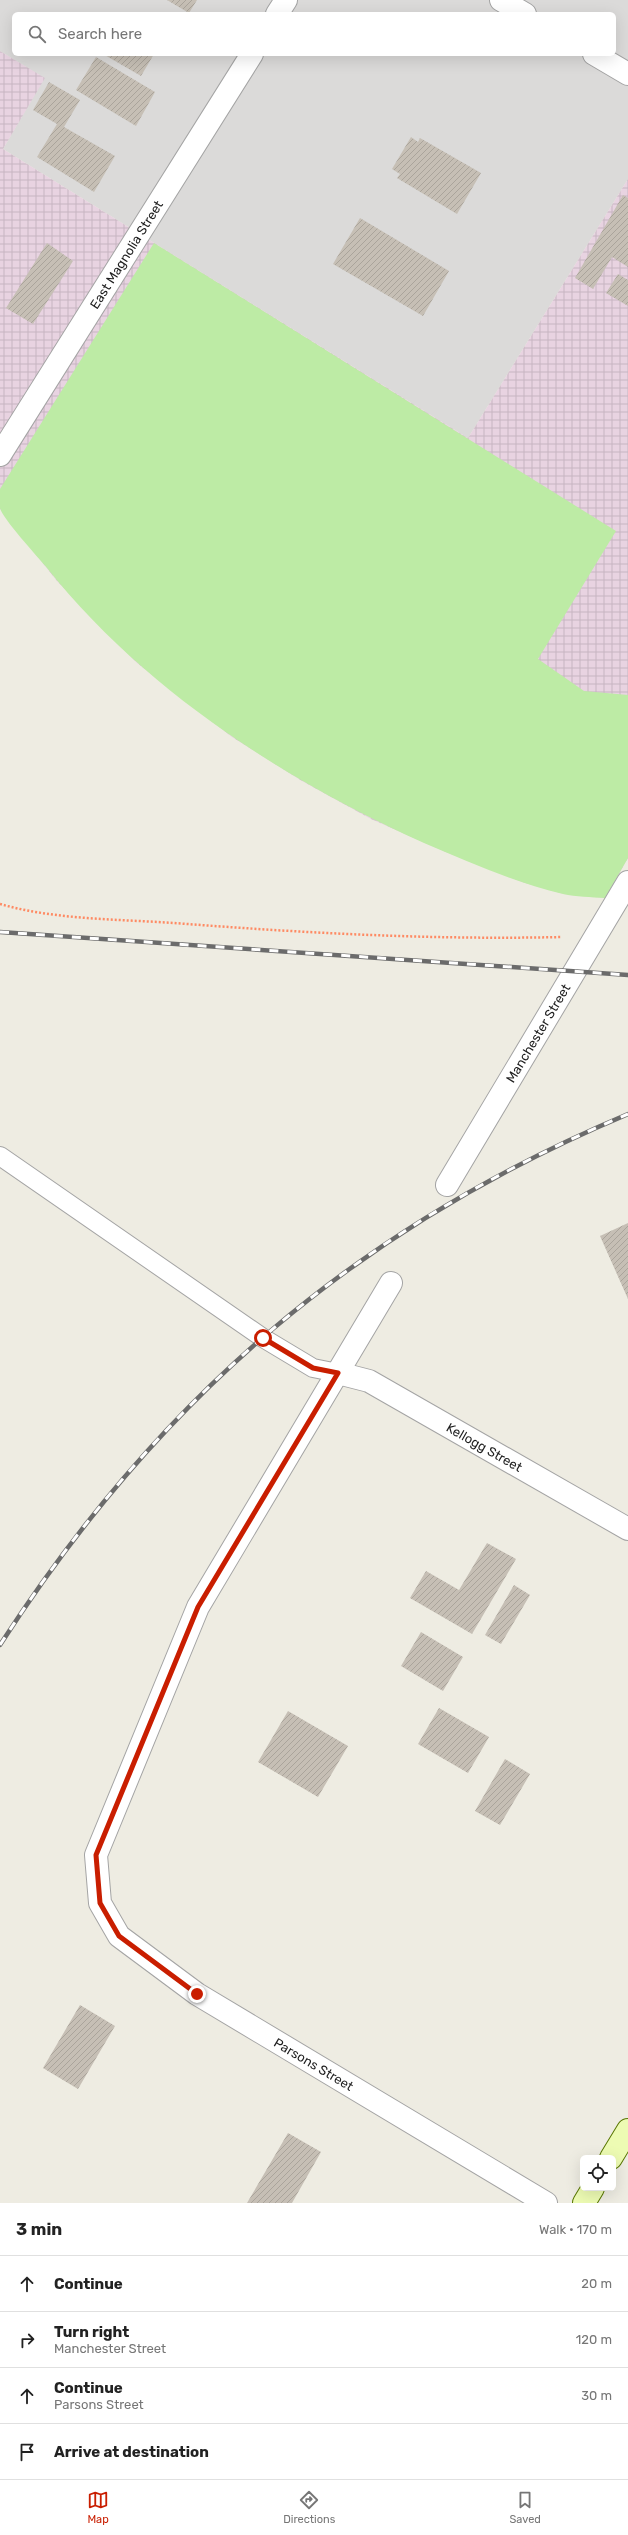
<!DOCTYPE html>
<html lang="en">
<head>
<meta charset="utf-8">
<style>
  body { margin:0; font-family:Rubik,sans-serif; background:#f2f2f2; color:#222 }
  .controls { position:absolute; right:12px; bottom:12px; display:grid; overflow:hidden; border-radius:6px; box-shadow:0 4px 16px #0002 }
  .controls button { width:36px; height:36px; display:grid; place-items:center; padding:0; border:0; border-bottom:1px solid #e0e0e0; background:#fff; color:#222; font:20px sans-serif }
  .stop { position:absolute; width:12px; height:12px; margin:-9px; border:3px solid #c91e00; border-radius:50%; background:#fff }
  .stop.end { background:#c91e00; border-color:#fff; box-shadow:0 1px 4px #0008 }
  .list { margin:0; padding:0; list-style:none }
  h2 { display:flex; justify-content:space-between; align-items:center; height:52px; margin:0; padding:0 16px; font-size:17px }
  h2 small { font-size:13px; font-weight:400; color:#767676 }
  .list li { display:grid; grid-template-columns:26px 1fr auto; gap:12px; align-items:center; box-sizing:border-box; height:56px; padding:0 16px; border-top:1px solid #e0e0e0 }
  .list b { display:block; font-size:15px; white-space:nowrap }
  .list p { margin:0; font-size:13px; white-space:nowrap; color:#767676 }
  .list em { font-size:13px; font-style:normal; color:#767676 }
  .icon { flex:none; width:22px; height:22px; fill:none; stroke:currentColor; stroke-width:2; stroke-linecap:round; stroke-linejoin:round }
  .map { position:relative; flex:none; width:628px; height:2203px; overflow:hidden }
  .search { position:absolute; background:#fff; box-shadow:0 4px 16px #0002; left:12px; right:12px; top:12px; height:44px; display:flex; align-items:center; gap:10px; box-sizing:border-box; padding:0 14px; border-radius:6px; color:#767676; font-size:15px }
  .sheet { height:276px; background:#fff }
  nav { display:flex; justify-content:space-around; align-items:center; box-sizing:border-box; height:56px; border-top:1px solid #e0e0e0; background:#fff; font-size:11px; color:#767676 }
  nav a { display:grid; justify-items:center; gap:2px }
  nav .on { color:#c91e00 }
  .map>svg:first-child { display:block }
  .residential { fill:#dbdad9; fill-rule:evenodd }
  .industrial { fill:url(#industrial-grid) }
  .grass { fill:#bdeba5 }
  .building { fill:url(#building-hatch) }
  .lines { fill:none; stroke-linecap:round; stroke-linejoin:round }
  .service-casing { stroke:#a4a4a4; stroke-width:20 }
  .minor-casing { stroke:#a4a4a4; stroke-width:24 }
  .secondary-casing { stroke:#587601; stroke-width:24 }
  .path { stroke:#fe8a63; stroke-width:2.5; stroke-dasharray:2 2; stroke-linecap:butt }
  .service { stroke:#fff; stroke-width:18 }
  .minor { stroke:#fff; stroke-width:22 }
  .secondary { stroke:#edfbb3; stroke-width:22 }
  .rail-casing { stroke:#6b6b6b; stroke-width:4.5 }
  .rail { stroke:#fff; stroke-width:3; stroke-dasharray:9; stroke-linecap:butt }
  .route { stroke:#c91e00; stroke-width:5 }
  .labels { text-anchor:middle; stroke-width:3; stroke-linejoin:round; paint-order:stroke }
  .street-label { font-size:13px; fill:#1d1d1d; stroke:#fff }
</style>
</head>
<body>
<div class="map">
<svg width="628" height="2203" viewBox="0 0 628 2203">
  <defs>
    <pattern id="industrial-grid" width="8" height="8" patternUnits="userSpaceOnUse"><rect width="8" height="8" fill="#e8d3e1"/><path d="M0 4h8M4 0v8" fill="none" stroke="#c7b5c1"/></pattern>
    <pattern id="building-hatch" width="6" height="6" patternUnits="userSpaceOnUse"><rect width="6" height="6" fill="#c6bfb5"/><path d="M-1 1l2-2M0 6l6-6M5 7l2-2" fill="none" stroke="#aaa49b"/></pattern>
  </defs>
  <rect width="100%" height="100%" fill="#eeece2"/>
  <path class="residential" d="M0 0H628V179L468 438 3 149 44 78 0 51ZM14 14H614V54H14Z"/>
  <path class="industrial" d="M0 51 45 78 3 149 468 438 628 179V858L605 898 564 894 522 882 446 852 371 819 302 781 232 737 137 663 57 581 0 509Z"/>
  <path class="grass" d="M154 243 616 531 538 659 584 691 628 695V858L605 898C591 897 576 897 563 894 516 883 469 862 424 843 285 781 142 688 47 568 38 557 2 518 0 508 0 503 0 495 0 489Z"/>
  <path class="building" d="M167 0H197L189 13Z
    M103 54H154L141 76Z
    M96 57 155 92 136 126 76 90Z
    M49 82 80 100 64 127 115 156 94 192 37 157 57 124 33 110Z
    M411 137 418 142 420 138 481 173 457 214 397 178 400 174 392 169Z
    M623 195 628 198V267L612 257 593 289 575 278Z
    M360 218 449 271 423 316 333 264Z
    M47 243 73 261 33 324 6 308Z
    M618 274 628 280V306L606 293Z
    M628 1223V1299L600 1236Z
    M487 1543 516 1559 472 1634 410 1598 426 1571 459 1590Z
    M514 1585 530 1595 501 1644 485 1635Z
    M421 1632 463 1657 443 1691 401 1666Z
    M439 1708 489 1737 468 1773 418 1744Z
    M288 1711 348 1746 318 1797 258 1762Z
    M505 1759 530 1774 500 1825 475 1811Z
    M80 2005 115 2026 78 2089 43 2068Z
    M288 2133 321 2152 292 2203H247Z"/>
  <g class="lines">
    <g class="service-casing">
      <path id="service" d="M0 1156 263 1338 313 1368 338 1373"/>
    </g>
    <g class="minor-casing">
      <g id="minor">
        <path d="M501 0 525 14"/>
        <path d="M277 14 286 0"/>
        <path d="M594 54 628 74"/>
        <path id="s1" d="M0 455 252 54"/>
        <path id="s2" d="M447 1185 628 882"/>
        <path id="s3" d="M391 1283 198 1607 96 1855 100 1903 119 1936 197 1994 546 2203"/>
        <path id="s4" d="M338 1373 369 1381 628 1529"/>
      </g>
    </g>
    <g class="secondary-casing">
      <path id="secondary" d="M611 2158 628 2130
        M584 2203 593 2188"/>
    </g>
    <path class="path" d="M0 904C56 920 117 919 174 923 304 933 432 940 562 937"/>
    <use href="#service" class="service"/>
    <use href="#minor" class="minor"/>
    <use href="#secondary" class="secondary"/>
    <g class="rail-casing">
      <path id="rail" d="M0 932 628 975
        M0 1645C159 1398 357 1228 628 1114"/>
    </g>
    <use href="#rail" class="rail"/>
  </g>
  <g class="lines">
    <path class="route" d="M197 1994 119 1936 100 1903 96 1855 198 1607 338 1373 313 1368 263 1338"/>
  </g>
  <g class="labels">
    <g class="street-label">
      <text dy="5" stroke="none"><textPath href="#s1" startOffset="237">East Magnolia Street</textPath></text>
      <text dy="5" stroke="none"><textPath href="#s2" startOffset="177">Manchester Street</textPath></text>
      <text dy="5" stroke="none"><textPath href="#s4" startOffset="165">Kellogg Street</textPath></text>
      <text dy="5" stroke="none"><textPath href="#s3" startOffset="965">Parsons Street</textPath></text>
    </g>
  </g>
</svg>
<div class="controls">
<button><svg class="icon" aria-label="locate" viewBox="0 0 24 24"><circle cx="12" cy="12" r="6"/><path d="M12 2v4M12 18v4M2 12h4M18 12h4"/></svg></button>
</div>
<div class="stop" style="left:263px;top:1338px"></div>
<div class="stop end" style="left:197px;top:1994px"></div>
<div class="search"><svg class="icon" aria-label="search" viewBox="0 0 24 24"><circle cx="10" cy="10" r="6"/><path d="M15 15l6 6"/></svg>Search here</div>
</div>
<section class="sheet">
<h2>3 min<small>Walk · 170 m</small></h2>
<ul class="list">
<li><svg class="icon" aria-label="ahead" viewBox="0 0 24 24"><path d="M12 20V5M6 11l6-6 6 6"/></svg><div><b>Continue</b></div><em>20 m</em></li>
<li><svg class="icon" aria-label="right" viewBox="0 0 24 24"><path d="M7 20v-9h11M14 6l5 5-5 5"/></svg><div><b>Turn right</b><p>Manchester Street</p></div><em>120 m</em></li>
<li><svg class="icon" aria-label="ahead" viewBox="0 0 24 24"><path d="M12 20V5M6 11l6-6 6 6"/></svg><div><b>Continue</b><p>Parsons Street</p></div><em>30 m</em></li>
<li><svg class="icon" aria-label="arrive" viewBox="0 0 24 24"><path d="M6 21V4h12l-3 4 3 4H6"/></svg><div><b>Arrive at destination</b></div></li>
</ul>
</section>
<nav>
<a class="on"><svg class="icon" aria-label="map" viewBox="0 0 24 24"><path d="M3 6l6-2 6 2 6-2v14l-6 2-6-2-6 2zM9 4v14M15 6v14"/></svg>Map</a>
<a><svg class="icon" aria-label="directions" viewBox="0 0 24 24"><path d="M12 3l9 9-9 9-9-9zM9 14v-3h6M13 9l2 2-2 2"/></svg>Directions</a>
<a><svg class="icon" aria-label="saved" viewBox="0 0 24 24"><path d="M7 4h10v16l-5-4-5 4z"/></svg>Saved</a>
</nav>
</body>
</html>
